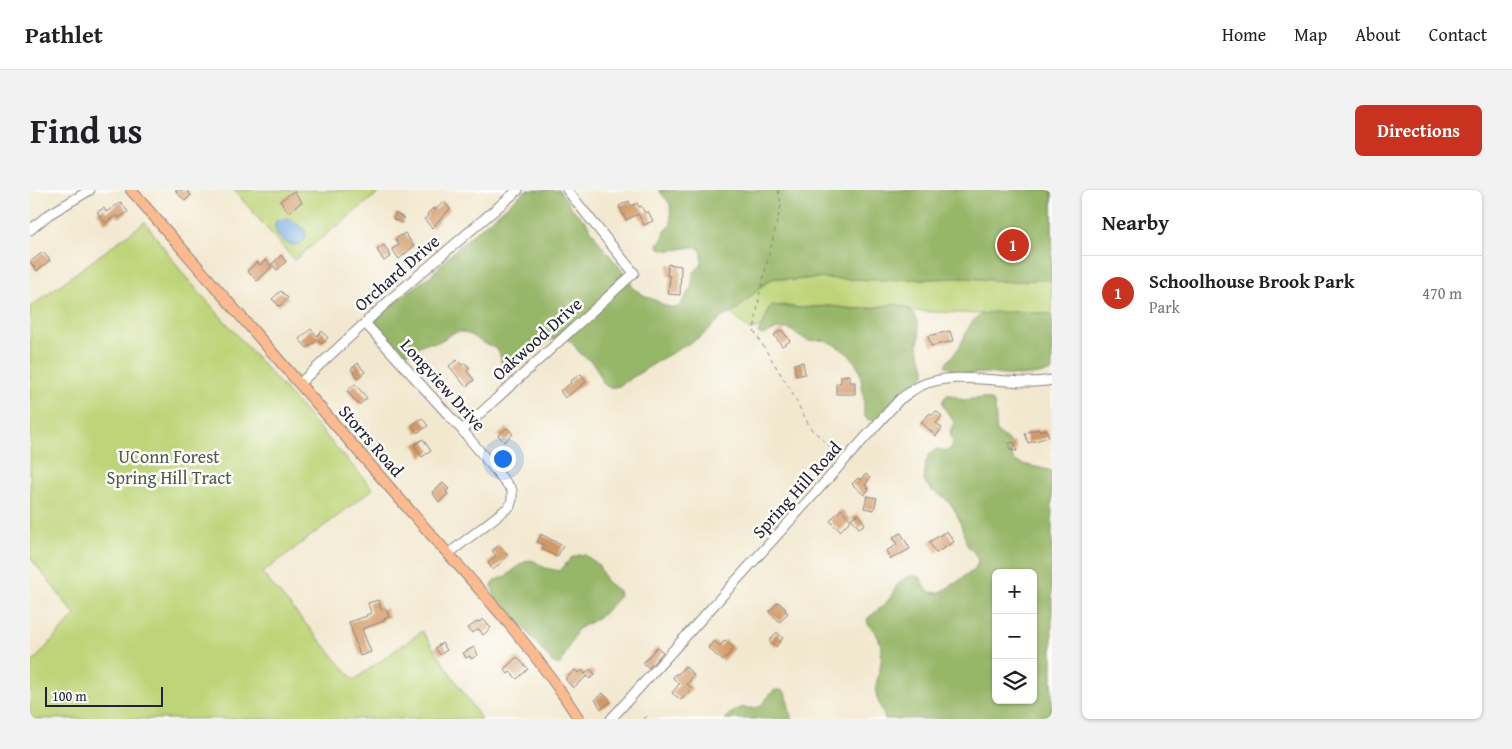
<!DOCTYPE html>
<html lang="en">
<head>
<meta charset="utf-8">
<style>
  body { margin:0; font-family:"Gentium Book Plus",serif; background:#f2f2f2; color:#202124 }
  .controls { position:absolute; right:15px; bottom:15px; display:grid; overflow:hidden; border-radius:8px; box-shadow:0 1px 4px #0004 }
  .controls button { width:45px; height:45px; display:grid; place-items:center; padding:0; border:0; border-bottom:1px solid #e0e0e0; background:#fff; color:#202124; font:25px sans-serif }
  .scale { position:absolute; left:15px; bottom:12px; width:118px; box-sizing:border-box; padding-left:5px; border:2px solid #22223b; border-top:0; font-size:14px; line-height:18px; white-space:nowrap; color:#22223b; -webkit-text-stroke:4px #fdfcf7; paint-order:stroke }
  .you { position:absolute; left:472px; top:268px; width:18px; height:18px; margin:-12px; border:4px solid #fff; border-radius:50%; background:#1a73e8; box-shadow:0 0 0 8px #1a73e833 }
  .badge { display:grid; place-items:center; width:32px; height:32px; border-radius:50%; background:#c8321e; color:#fff; font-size:16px; font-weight:700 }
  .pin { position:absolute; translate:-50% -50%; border:2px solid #fff; box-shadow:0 1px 5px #0006 }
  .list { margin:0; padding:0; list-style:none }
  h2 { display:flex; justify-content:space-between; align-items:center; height:65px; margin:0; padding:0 20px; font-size:21px }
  h2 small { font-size:16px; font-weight:400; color:#757577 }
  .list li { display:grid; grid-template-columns:32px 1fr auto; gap:15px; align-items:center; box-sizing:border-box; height:75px; padding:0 20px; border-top:1px solid #e0e0e0 }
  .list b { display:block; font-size:19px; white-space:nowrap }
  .list p { margin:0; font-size:16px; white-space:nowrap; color:#757577 }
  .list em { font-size:16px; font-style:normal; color:#757577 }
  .icon { flex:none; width:28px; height:28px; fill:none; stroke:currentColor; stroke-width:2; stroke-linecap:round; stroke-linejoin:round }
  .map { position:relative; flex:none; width:1022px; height:529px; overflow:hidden; border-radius:8px }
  header { display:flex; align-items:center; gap:30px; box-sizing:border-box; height:70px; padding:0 25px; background:#fff; border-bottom:1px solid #e0e0e0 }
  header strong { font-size:24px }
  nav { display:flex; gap:28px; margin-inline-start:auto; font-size:18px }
  .intro { display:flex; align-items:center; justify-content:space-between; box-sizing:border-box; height:120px; padding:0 30px }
  h1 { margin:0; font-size:35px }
  .button { padding:12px 22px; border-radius:8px; background:#c8321e; color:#fff; font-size:18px; font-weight:700 }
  main { display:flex; gap:30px; padding:0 30px }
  aside { flex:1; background:#fff; border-radius:8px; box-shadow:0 1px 4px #0004 }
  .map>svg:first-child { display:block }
  .green { fill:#bed478; stroke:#707b5a }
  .forest { fill:#96b668; stroke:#5c6c52; fill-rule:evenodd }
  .water { fill:#75aee5; stroke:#4c6890 }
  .building { fill:#d39965 }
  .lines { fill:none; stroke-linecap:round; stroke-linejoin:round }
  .minor-casing { stroke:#8a8585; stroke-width:11 }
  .major-casing { stroke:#8a8585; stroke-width:12 }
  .path { stroke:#8a8585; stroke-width:1; stroke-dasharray:4 4; stroke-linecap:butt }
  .minor { stroke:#fff; stroke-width:9 }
  .major { stroke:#fcba8e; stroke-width:10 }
  .labels { text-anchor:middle; stroke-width:5; stroke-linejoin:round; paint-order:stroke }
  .street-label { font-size:18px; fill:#22223b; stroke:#fdfcf7 }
  .park-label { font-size:18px; fill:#51574d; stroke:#fdfcf7 }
</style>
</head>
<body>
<header>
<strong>Pathlet</strong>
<nav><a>Home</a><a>Map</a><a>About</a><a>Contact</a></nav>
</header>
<div class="intro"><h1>Find us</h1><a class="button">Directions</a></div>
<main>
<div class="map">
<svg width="1022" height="529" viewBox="0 0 1022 529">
  <rect width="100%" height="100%" fill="#fdfcf7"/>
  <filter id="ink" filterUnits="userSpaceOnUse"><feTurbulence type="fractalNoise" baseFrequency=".02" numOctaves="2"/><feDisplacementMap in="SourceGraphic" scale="10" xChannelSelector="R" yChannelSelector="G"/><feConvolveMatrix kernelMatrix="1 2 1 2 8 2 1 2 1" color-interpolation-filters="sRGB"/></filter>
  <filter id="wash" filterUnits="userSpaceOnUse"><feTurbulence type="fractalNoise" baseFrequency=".0096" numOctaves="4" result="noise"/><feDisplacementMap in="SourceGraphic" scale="20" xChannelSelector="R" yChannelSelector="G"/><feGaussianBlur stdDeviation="1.12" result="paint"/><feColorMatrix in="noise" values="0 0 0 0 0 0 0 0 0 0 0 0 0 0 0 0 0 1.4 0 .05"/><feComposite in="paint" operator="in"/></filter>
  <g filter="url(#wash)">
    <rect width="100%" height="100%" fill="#f2e8cf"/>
    <path class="green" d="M204 0H352L264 70Z
      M1022 0V124L993 122 952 124 883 121 874 116 864 114 841 118 825 119 799 116 768 118 752 115 738 119C735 132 734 139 719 140 713 132 706 131 702 123L711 116 733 95 741 89 746 88 763 90 785 88 848 90 938 88 977 91Z
      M115 32 154 85 343 299 232 383 324 490 392 441 451 529H0V475L45 425 0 367V117Z"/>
    <path class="forest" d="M496 0H529L541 17 556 32 571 55 596 85 604 99 617 107 627 111 635 116 646 118 650 116 661 97 664 82 672 74V63L669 58C654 55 641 65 628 57L629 52 633 48 635 41 641 35 640 14 629 0H1022V90H1003L982 92 938 88 848 90 785 88 763 90 746 88 742 89 733 95 711 116 702 123 692 127 672 146 633 168 589 196C570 202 573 186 564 175 561 170 556 169 552 165 546 160 544 152 536 149 525 146 509 154 501 161 497 164 498 168 496 171 491 178 477 177 471 173 471 160 466 158 456 154 448 151 441 143 432 142 423 140 415 150 407 152 404 154 400 152 396 153 389 155 382 161 375 164 365 160 350 145 345 134L347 129 353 120 400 86 426 59Z
      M864 114C881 118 888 123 889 142 890 148 887 154 889 161 890 167 898 179 894 186 891 193 880 193 875 197 866 204 848 243 834 226V211L830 182 822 167 804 154 794 150 778 151 759 139H748L733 145 728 143C730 138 732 136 735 131 738 125 737 120 742 115L768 118 799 116 825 119 841 118Z
      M962 122H993L1022 124V181C1007 185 991 187 975 185 969 185 962 183 956 183 943 183 925 186 915 175 919 169 924 165 928 159 939 142 938 125 962 122Z
      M917 205H922L932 210 953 208 963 211C967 222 965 230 967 242 970 246 976 247 979 251 984 257 979 265 984 270 987 274 1014 278 1022 281V529H855C853 520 847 511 846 503 845 496 847 491 849 484 853 463 854 449 838 434L837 429C844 423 857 413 861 407 863 405 863 402 865 399 870 389 881 382 891 388L892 393 899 402 909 403 927 392 936 385 945 380 948 370 943 361 938 357 936 352 935 347 929 329 923 317 915 308 901 300 894 291C896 278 893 265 907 259L917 261 921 258 923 253 920 242 924 232C919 222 906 215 917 205ZM966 383H1003V510H966Z
      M549 365H555L568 374 576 391 589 401 590 406 572 425 547 440 530 475 522 472 480 421 465 408 462 397 463 392 465 390 475 387 491 374 499 370 504 371 515 378 530 381 541 368Z
      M745 500H750L755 502 762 529H694C699 525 705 519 711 518 717 517 723 520 728 517 734 514 738 505 745 500Z"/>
    <path class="water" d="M255 29 262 30 276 41C275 70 236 47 247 30Z"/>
    <g id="blocks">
      <path class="building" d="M145 0H157L161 5 155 11Z
        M264 1 272 12 258 22 250 11Z
        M599 11 601 16 607 13 609 17 611 16 615 23 618 21 623 31 614 35 608 24 596 30 589 16Z
        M91 12 98 22 89 28 87 25 75 33 67 22 74 18 76 22Z
        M414 12 420 19 402 38 394 29 398 26 397 24 403 18 405 20Z
        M366 23 374 28 372 33 363 29Z
        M375 43 384 56 369 69 362 59 369 55 365 49Z
        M354 55 361 66 354 71 347 60Z
        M13 62 20 70 7 81 0 72Z
        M251 65 256 72 247 80 242 74Z
        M235 70 242 77 227 91 217 81 227 72 230 75Z
        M638 74 651 76 650 105 638 104 640 86H637Z
        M251 101 258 108 249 116 242 109Z
        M281 139 287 146 292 141 298 148 291 154 288 150 277 158 269 149Z
        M752 140 760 151 752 156 744 145Z
        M920 141 923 151 901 156 898 146Z
        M427 170 432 175 435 173 440 178 437 181 444 190 436 197 419 176Z
        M773 172 775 184 766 186 764 174Z
        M328 173 335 182 328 188 321 179Z
        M551 184 556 192 535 208 530 201 541 193 540 191Z
        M820 185V192H825V204H806V194L811 192V186Z
        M325 194 337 208 329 215 317 201Z
        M906 221 912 226 906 233 912 238 906 246 891 232 900 223 902 225Z
        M392 228 398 236 387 243 382 235Z
        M477 238 483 244 474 252 468 245Z
        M1008 239 1009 241 1016 239 1019 247 998 253 995 243Z
        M393 249 401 261 392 267 384 255Z
        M984 252 987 261 980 260 978 254Z
        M836 284 840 288 835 295 839 299 834 305 822 294 828 288 830 290Z
        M413 293 419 299 416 301 418 304 409 312 402 302Z
        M837 306 847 308 844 320 834 318Z
        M811 319 821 330 810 341 800 331Z
        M828 324 835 334 829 338 821 328Z
        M917 341 924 352 906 363 899 352Z
        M871 343 880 359 861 369 856 361 867 355 863 347Z
        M511 344 533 356 527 367 512 359 514 355 507 352Z
        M469 355 478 366 463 380 458 373 466 366 462 361Z
        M348 410 351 420 356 418 359 427 354 429V431L332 439 341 462 330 466 319 432 337 426 336 425 341 423 338 413Z
        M748 412 756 419 755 420 758 423 750 432 739 422Z
        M453 429 461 438 453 445 449 439 442 443 438 438 448 431 449 432Z
        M747 442 753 448 746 457 739 451Z
        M695 450 704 458 693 471 678 458 684 451 690 456Z
        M412 453 417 460 410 465 405 458Z
        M444 457 448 465 441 469 440 466 436 468 433 463Z
        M627 457 633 462 619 478 613 473Z
        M487 467 498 479 487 489 480 482 478 484 474 479Z
        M655 476 664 485 657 494 662 498 661 500 651 510 642 503 649 494 644 489 643 487 645 484H648Z
        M560 479 565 484 560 489 557 486 543 498 535 489 545 480 548 483 552 480 555 484Z
        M573 503 576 507 577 506 581 512 571 519 565 509Z"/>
    </g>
  </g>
  <g filter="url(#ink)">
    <use href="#blocks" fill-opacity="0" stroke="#8a8585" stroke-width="1"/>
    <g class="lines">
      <g class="minor-casing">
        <path id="minor" d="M0 40 18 25 60 0
          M335 133 432 240 482 300V309L480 316 418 364
          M269 194 363 107 488 0
          M432 240 604 83 537 0
          M581 529 870 209C877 205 883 199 890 196 928 178 980 198 1022 190"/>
      </g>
      <g class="major-casing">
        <path id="major" d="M101 0C192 105 283 210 375 315 435 384 500 451 549 529"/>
      </g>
      <path class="path" d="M748 0 751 15 730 102 724 141 760 199 781 239 798 254 806 268
        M614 529 618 525"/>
      <use href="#minor" class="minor"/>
      <use href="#major" class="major"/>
    </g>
  </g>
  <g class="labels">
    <g class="street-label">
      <text transform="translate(367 83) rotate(-41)" y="6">Orchard Drive</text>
      <text transform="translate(507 149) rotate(-42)" y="6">Oakwood Drive</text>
      <text transform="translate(413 195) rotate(48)" y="6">Longview Drive</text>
      <text transform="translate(341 251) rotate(49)" y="6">Storrs Road</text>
      <text transform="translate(767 300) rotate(-48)" y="6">Spring Hill Road</text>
    </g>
    <g class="park-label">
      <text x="139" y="273">UConn Forest<tspan x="139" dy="21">Spring Hill Tract</tspan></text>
    </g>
  </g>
</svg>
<div class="controls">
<button>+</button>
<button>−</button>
<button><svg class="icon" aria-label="layers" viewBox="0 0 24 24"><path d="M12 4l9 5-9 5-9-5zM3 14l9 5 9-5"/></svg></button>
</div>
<div class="scale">100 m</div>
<div class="you"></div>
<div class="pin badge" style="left:983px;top:55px">1</div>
</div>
<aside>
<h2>Nearby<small></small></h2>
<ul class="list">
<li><span class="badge">1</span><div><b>Schoolhouse Brook Park</b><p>Park</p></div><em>470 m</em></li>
</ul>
</aside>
</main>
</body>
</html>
